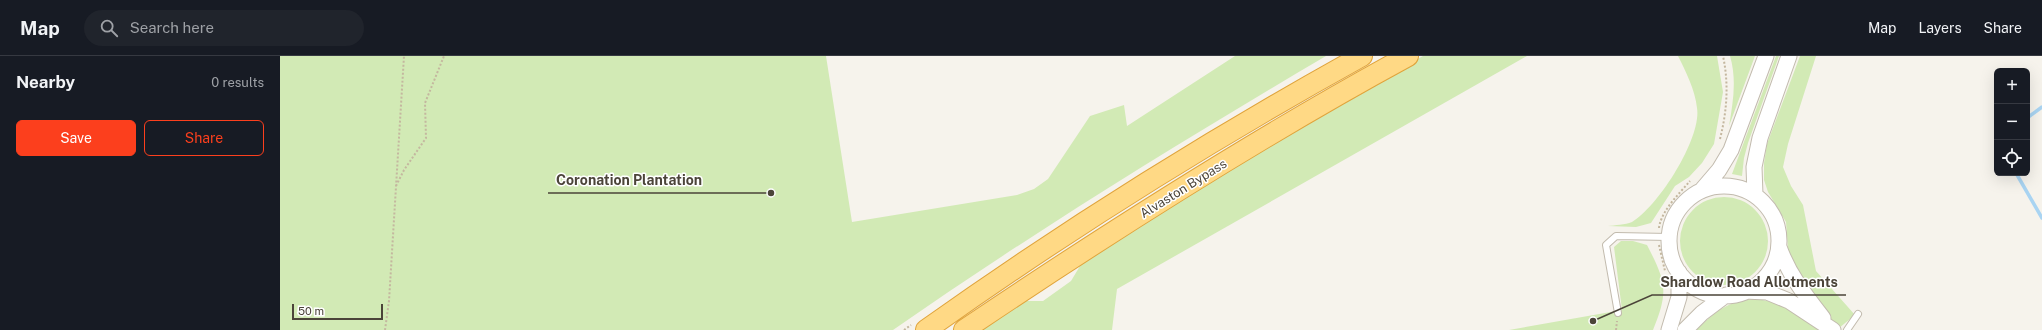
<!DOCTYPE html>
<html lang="en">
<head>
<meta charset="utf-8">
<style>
  body { margin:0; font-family:"Public Sans",sans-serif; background:#20242c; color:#f1f3f6 }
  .controls { position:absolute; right:12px; top:12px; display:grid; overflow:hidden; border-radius:6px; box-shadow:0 4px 16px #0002 }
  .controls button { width:36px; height:36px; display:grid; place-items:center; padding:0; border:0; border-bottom:1px solid #363941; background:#171b24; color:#f1f3f6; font:20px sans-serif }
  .scale { position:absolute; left:12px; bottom:10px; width:91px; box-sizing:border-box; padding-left:4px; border:2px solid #4b4439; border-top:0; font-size:11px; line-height:14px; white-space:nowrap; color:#4b4439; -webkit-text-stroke:3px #fff; paint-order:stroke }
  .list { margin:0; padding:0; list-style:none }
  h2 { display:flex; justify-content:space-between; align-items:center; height:52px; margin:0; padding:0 16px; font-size:17px }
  h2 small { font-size:13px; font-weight:400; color:#9ea1a6 }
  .actions { display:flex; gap:8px; padding:12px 16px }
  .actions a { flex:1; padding:9px 0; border:1px solid #fc3f1d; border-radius:6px; text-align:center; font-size:14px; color:#fc3f1d }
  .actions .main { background:#fc3f1d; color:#fff }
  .icon { flex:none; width:22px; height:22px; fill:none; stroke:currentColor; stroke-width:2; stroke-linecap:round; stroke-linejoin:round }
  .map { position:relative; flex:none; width:1762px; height:274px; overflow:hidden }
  header { display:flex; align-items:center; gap:24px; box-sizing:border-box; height:56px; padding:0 20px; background:#171b24; border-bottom:1px solid #363941 }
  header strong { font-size:19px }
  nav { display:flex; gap:22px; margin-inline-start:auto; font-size:14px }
  .search { width:280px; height:36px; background:#20242c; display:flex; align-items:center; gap:10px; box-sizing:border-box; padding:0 14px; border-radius:22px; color:#9ea1a6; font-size:15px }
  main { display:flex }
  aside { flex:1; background:#171b24 }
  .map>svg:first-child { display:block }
  .green { fill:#d2eab5 }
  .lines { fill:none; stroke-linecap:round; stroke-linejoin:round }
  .stream { stroke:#a9d4f2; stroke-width:3.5 }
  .service-casing { stroke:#c2bbae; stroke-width:8 }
  .tertiary-casing { stroke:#c2bbae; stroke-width:17 }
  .trunk-casing { stroke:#e0a43c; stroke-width:22 }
  .path { stroke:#c4b79f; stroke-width:2; stroke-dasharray:2 2; stroke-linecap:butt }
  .service { stroke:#fff; stroke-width:6 }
  .tertiary { stroke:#fff; stroke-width:15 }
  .trunk { stroke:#ffd985; stroke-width:20 }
  .labels { text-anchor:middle; stroke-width:3; stroke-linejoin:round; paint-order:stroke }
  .street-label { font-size:13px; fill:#4b4439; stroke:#fff }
  .leader { fill:none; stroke:#4b4439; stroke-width:1.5 }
  .callout-dot { fill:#4b4439; stroke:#fff; stroke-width:1.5 }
  .callout-label { font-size:14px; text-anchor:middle; font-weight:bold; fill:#4b4439; stroke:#fff; stroke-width:3; stroke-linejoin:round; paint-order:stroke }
</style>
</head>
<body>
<header>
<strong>Map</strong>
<div class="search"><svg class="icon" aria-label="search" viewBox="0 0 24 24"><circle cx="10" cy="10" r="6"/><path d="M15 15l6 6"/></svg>Search here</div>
<nav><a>Map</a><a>Layers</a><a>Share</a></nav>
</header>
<main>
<aside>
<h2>Nearby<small>0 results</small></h2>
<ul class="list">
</ul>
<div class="actions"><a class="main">Save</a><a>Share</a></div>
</aside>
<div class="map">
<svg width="1762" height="274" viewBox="0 0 1762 274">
  <rect width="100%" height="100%" fill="#f6f3ec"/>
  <path class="green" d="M0 0H546L572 166 737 139 754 133 768 123 810 60 844 49 847 70 955 0H1046C898 87 754 176 613 274H0Z
    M1143 0H1247L837 233 832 274H702L742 245H763L791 225 803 205 1078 35Z
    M1398 0H1437L1443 36 1434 88 1422 107 1409 121 1395 130 1371 167 1356 171 1328 170C1335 169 1345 169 1352 166 1378 151 1422 82 1417 52 1415 34 1406 16 1398 0Z
    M1450 0H1475L1449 70C1453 46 1457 24 1450 0Z
    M1496 0H1499L1468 87 1464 102 1462 120 1452 118Z
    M1520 0H1536L1508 88 1503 111 1511 130 1523 149 1536 215 1575 259 1559 272 1525 236 1508 193 1506 166 1488 136 1484 124V107L1487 88Z
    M1400 185a44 44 0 1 1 88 0a44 44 0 1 1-88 0Z
    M1341 185H1353L1367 189C1386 226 1389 235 1373 274H1229L1342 254 1334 191Z
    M1476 243C1501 246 1520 257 1538 274H1416C1438 254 1445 246 1476 243Z"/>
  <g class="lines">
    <path class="stream" d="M1747 62 1762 51
      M1736 117 1762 162"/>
    <g class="service-casing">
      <path id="service" d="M1338 257 1326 189 1336 180 1389 181
        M1567 274 1578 258"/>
    </g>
    <g class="tertiary-casing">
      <path id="tertiary" d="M1389 185a55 55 0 1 1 110 0a55 55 0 1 1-110 0Z
        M1421 135 1439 114 1451 94 1486 0
        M1475 139 1474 111 1480 82 1509 0
        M1499 191C1509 219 1525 239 1543 262
        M1464 235 1487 236 1509 245 1553 274
        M1389 274 1399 241V216
        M1405 274 1422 257 1446 239"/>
    </g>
    <g class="trunk-casing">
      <path id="trunk" d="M646 274C785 175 932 83 1082 0
        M684 274C828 177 975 83 1128 0"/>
    </g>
    <path class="path" d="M1440 83C1447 55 1449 28 1443 0
      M116 130 124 114 146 82 145 47 164 0
      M1379 172C1381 155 1399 138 1410 125
      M1379 189 1385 215
      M105 274 109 245 124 0
      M624 274 631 269
      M1336 274 1337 265"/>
    <use href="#service" class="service"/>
    <use href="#tertiary" class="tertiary"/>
    <use href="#trunk" class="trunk"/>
  </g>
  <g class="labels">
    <g class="street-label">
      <text transform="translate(903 132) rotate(-32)" y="5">Alvaston Bypass</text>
    </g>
  </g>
  <path class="leader" d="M491 137L430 137H268M1313 265L1372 239H1566"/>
  <g class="callout-dot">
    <circle cx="491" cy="137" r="4"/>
    <circle cx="1313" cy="265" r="4"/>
  </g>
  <g class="callout-label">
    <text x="349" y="129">Coronation Plantation</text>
    <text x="1469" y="231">Shardlow Road Allotments</text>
  </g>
</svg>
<div class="controls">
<button>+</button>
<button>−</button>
<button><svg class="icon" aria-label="locate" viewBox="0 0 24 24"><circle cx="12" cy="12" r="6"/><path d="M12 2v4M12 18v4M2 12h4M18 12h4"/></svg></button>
</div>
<div class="scale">50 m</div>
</div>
</main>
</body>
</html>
